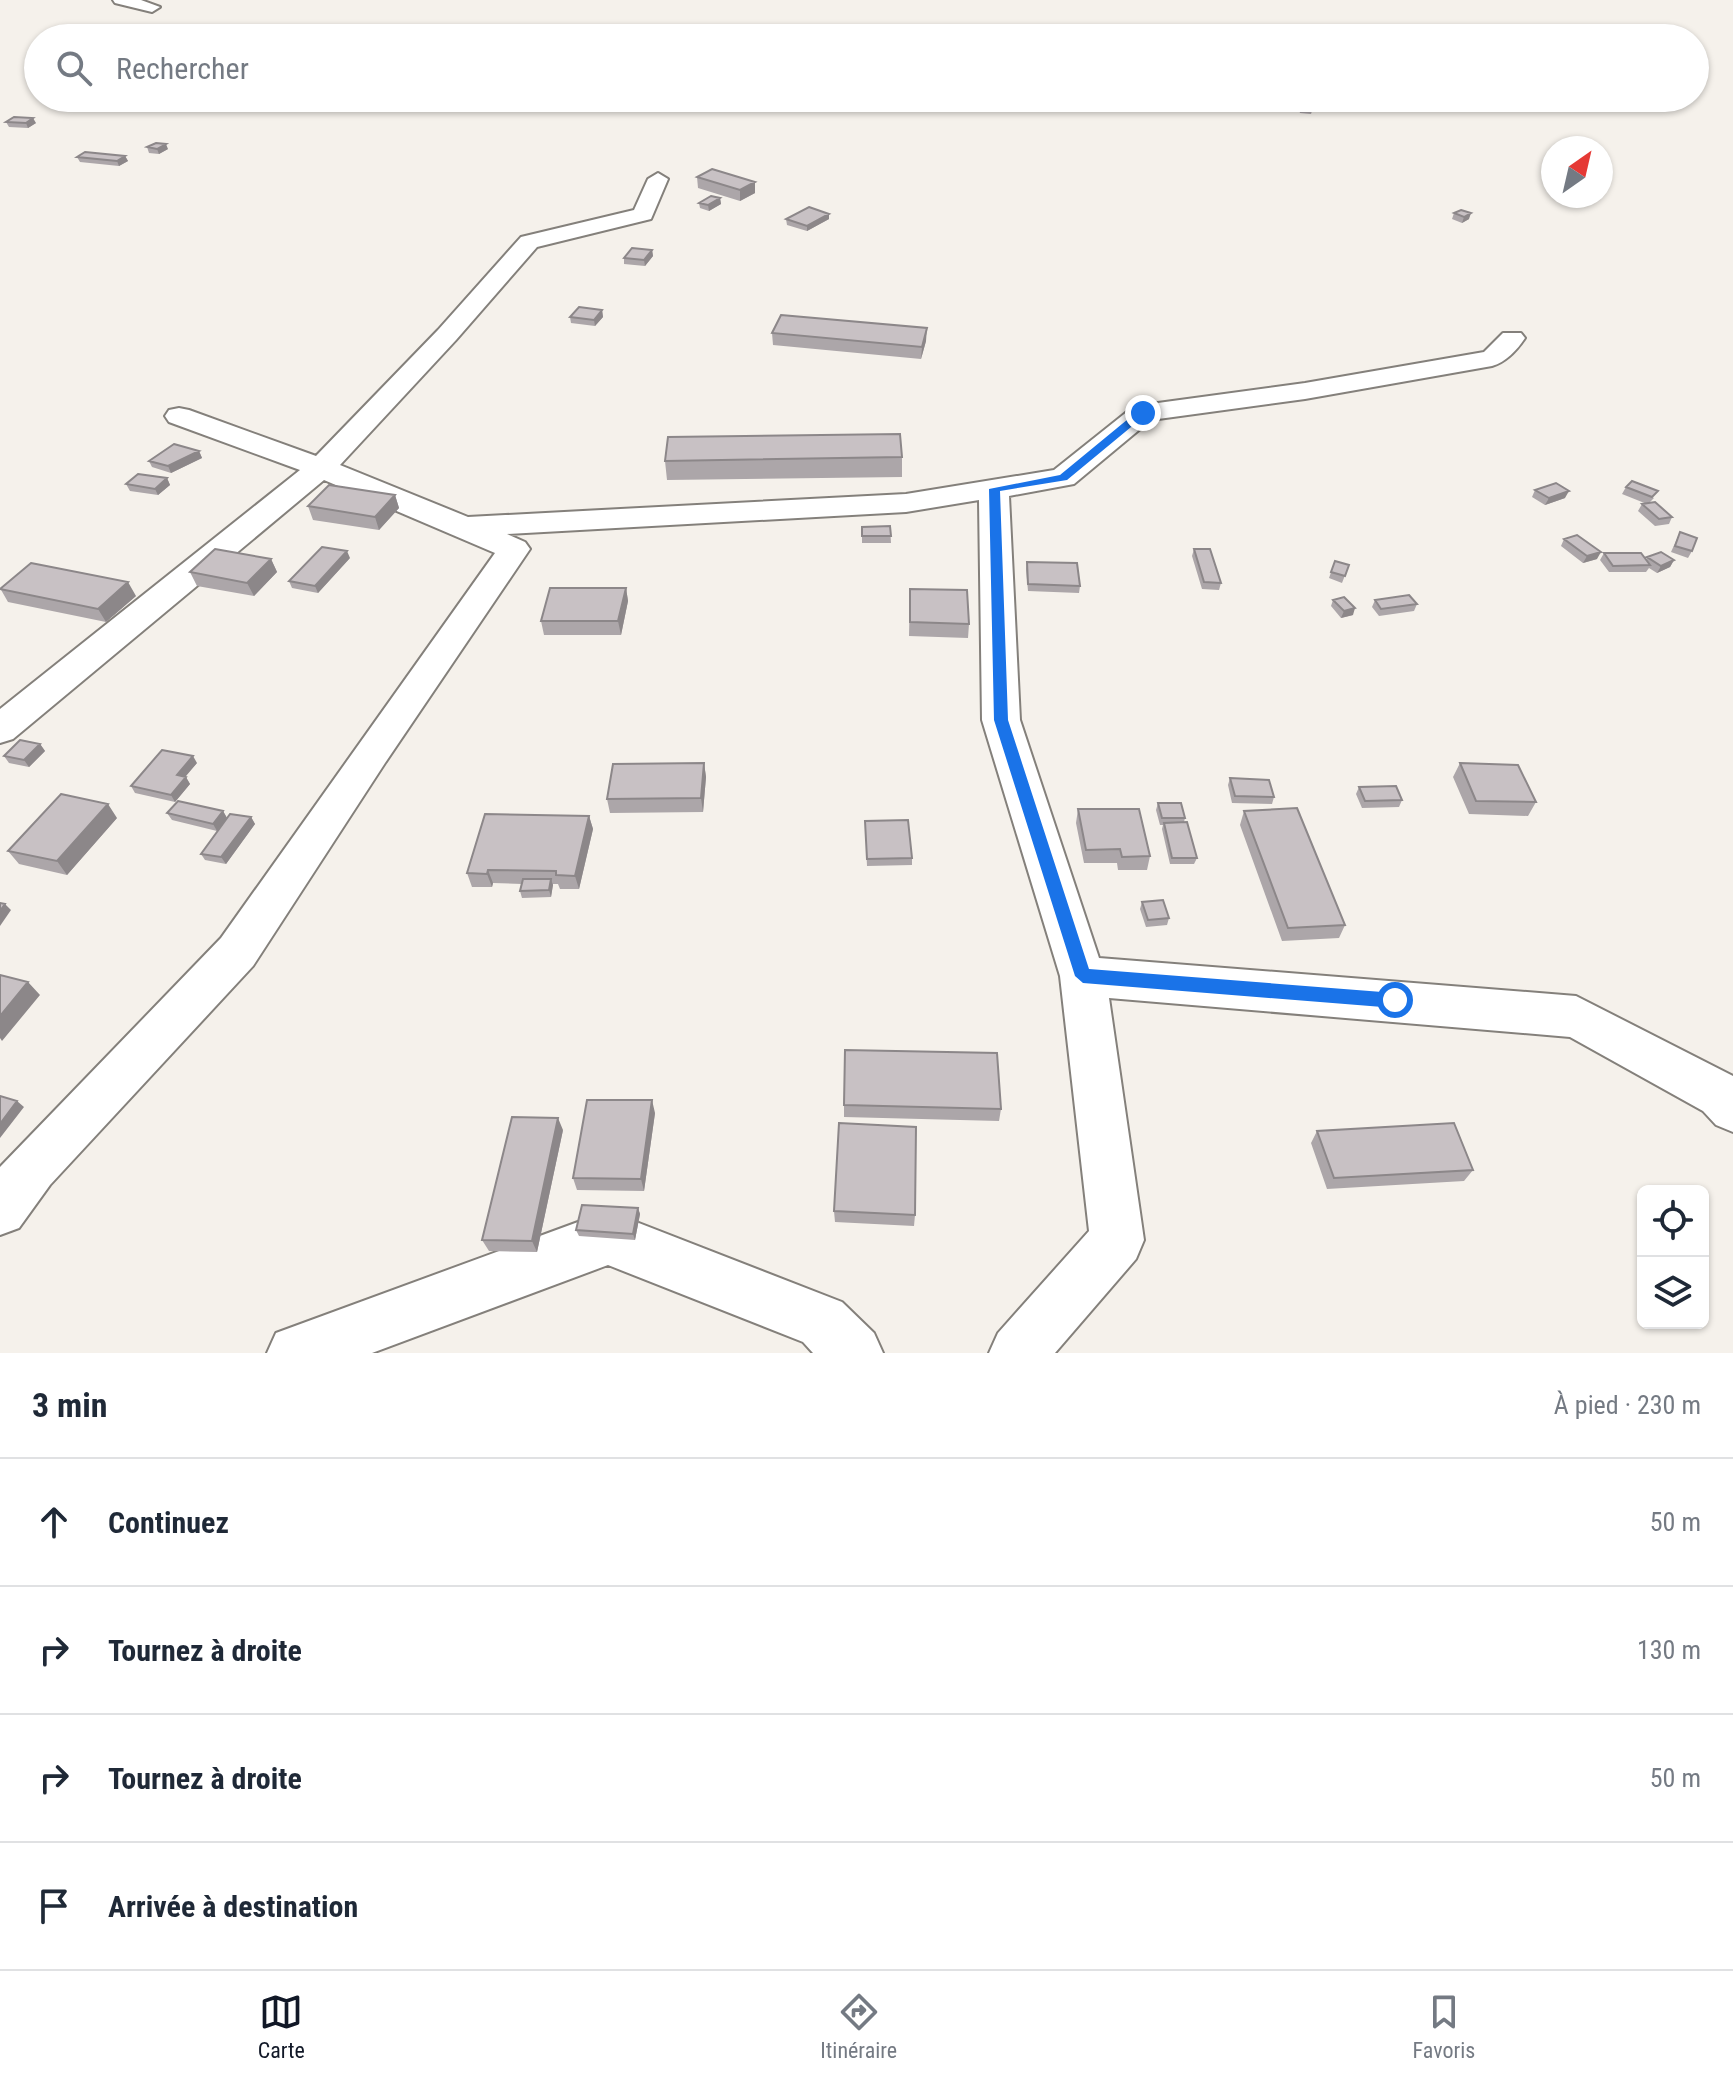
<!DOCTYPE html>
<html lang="fr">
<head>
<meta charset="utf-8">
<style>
  body { margin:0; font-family:"Roboto Condensed",sans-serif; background:#f2f2f3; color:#1f2937 }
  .controls { position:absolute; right:24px; bottom:24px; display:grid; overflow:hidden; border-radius:12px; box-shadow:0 2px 6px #0004 }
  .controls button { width:72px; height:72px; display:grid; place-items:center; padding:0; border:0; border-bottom:2px solid #e0e1e3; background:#fff; color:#1f2937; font:40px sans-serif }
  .compass { position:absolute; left:1541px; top:136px; width:72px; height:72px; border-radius:50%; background:#fff; box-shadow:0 2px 6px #0004; rotate:34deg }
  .stop { position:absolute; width:24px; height:24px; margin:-18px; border:6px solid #1a73e8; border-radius:50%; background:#fff }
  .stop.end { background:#1a73e8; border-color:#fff; box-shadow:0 2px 8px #0008 }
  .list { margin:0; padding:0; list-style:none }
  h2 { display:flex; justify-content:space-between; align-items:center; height:104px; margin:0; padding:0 32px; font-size:34px }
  h2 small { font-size:26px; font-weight:400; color:#747a83 }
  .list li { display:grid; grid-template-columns:52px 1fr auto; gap:24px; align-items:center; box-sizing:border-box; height:128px; padding:0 32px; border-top:2px solid #e0e1e3 }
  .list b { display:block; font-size:30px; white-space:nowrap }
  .list em { font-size:26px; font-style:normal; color:#747a83 }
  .icon { flex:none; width:44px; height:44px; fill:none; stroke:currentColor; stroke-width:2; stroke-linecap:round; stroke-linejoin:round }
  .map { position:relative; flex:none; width:1733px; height:1353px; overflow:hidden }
  .search { position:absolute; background:#fff; box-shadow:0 2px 6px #0004; left:24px; right:24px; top:24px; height:88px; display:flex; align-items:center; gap:20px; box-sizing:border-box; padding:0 28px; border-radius:44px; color:#747a83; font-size:30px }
  .sheet { height:616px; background:#fff }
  nav { display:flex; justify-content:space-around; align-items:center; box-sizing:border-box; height:112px; border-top:2px solid #e0e1e3; background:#fff; font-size:22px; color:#747a83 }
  nav a { display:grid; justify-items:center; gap:4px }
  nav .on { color:#111827 }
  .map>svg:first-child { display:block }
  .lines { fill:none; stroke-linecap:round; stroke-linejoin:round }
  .minor-casing { stroke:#84807b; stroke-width:4 }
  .minor { fill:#fff; fill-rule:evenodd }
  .wall { fill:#aca6a9 }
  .shaded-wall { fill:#8c8789 }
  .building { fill:#c8c1c4; stroke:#8c8789; stroke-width:2 }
  .route { fill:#1a73e8 }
</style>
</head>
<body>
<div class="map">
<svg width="1733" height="1353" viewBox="0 0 1733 1353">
  <rect width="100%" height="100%" fill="#f5f1eb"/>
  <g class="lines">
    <g class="minor-casing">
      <path id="minor" d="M113 0H141L160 7 152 12 115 3Z
        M658 173 668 179 651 219 537 247 456 340 340 465 468 517 906 494 1054 470 1133 407 1143 405 1305 383 1484 352 1503 333H1521L1525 338C1517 350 1506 362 1492 366L1305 399 1151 420 1074 484 1009 496 1020 720 1099 958 1576 996 1733 1076V1132L1716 1125 1703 1111 1570 1037 1109 998 1144 1240 1136 1259 1055 1353H989L998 1333 1089 1231 1060 976 982 720 979 500 906 512 507 534 525 542 530 549 385 763 253 966 50 1185 19 1228 0 1235V1167L221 938 495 553 324 480 13 739 0 743V709L300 470 169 422 165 416 169 410 179 408 189 410 316 456 438 330 521 237 634 210 648 179Z
        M608 1211 842 1302 874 1333 883 1353H813L803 1342 608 1265 372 1353H267L276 1333Z"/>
    </g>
    <use href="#minor" class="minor"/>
  </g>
  <path class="wall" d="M1231 100 1229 111 1219 110 1220 105Z
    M1299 102 1313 108 1311 114 1300 113 1298 107Z
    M6 122 36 123 28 128 9 127Z
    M147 147 168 149 159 154 149 153Z
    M125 156 128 161 119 166 80 162 77 157Z
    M697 177 755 193 740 201 698 188Z
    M720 198 721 204 709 211 700 208 699 203Z
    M1454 213 1469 219 1462 223 1452 219Z
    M786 219H829L807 231 787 225Z
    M652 250 653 256 645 266 624 264V258Z
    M602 310 603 317 595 326 571 323 570 317Z
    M772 333 926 341 921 359 773 345Z
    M199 451 202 458 171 473 152 467 149 461Z
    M902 457V477L667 480 665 461Z
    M167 478 170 485 158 495 130 491 126 484Z
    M1626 487 1654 498 1649 503 1672 517 1669 524 1655 526 1638 511 1642 504H1647L1622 494Z
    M1535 490 1565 498 1545 505 1532 497Z
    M395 495 399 508 379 530 313 520 308 506Z
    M890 526 891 543H862V527Z
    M1680 532 1692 551 1688 558 1671 552Z
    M1564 539 1597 559 1583 563 1561 546Z
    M1194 549 1221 583 1219 590 1202 589 1192 556Z
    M1604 553 1646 560 1647 557 1674 560 1670 567 1657 573 1649 568 1646 572H1609L1600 560Z
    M350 558 318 593 292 588 289 581Z
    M271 559 277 572 254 596 197 586 190 572Z
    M1335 561 1349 565 1342 583 1329 578Z
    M1027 562 1080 586 1079 593 1028 591 1026 569Z
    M0 588 136 596 106 622 8 602Z
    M626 588 628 601 621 635H544L541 621Z
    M910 589 969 624 968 638 909 636Z
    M1333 600 1353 615 1341 618 1331 606Z
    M1375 600 1417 604 1414 611 1379 616 1372 607Z
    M40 744 45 751 29 767 9 763 4 756Z
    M197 763 185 776 190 784 175 802 135 793 131 786Z
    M704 763 706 777 703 812 610 813 607 799Z
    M1460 763 1536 802 1528 816 1469 814 1453 777Z
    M1230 778 1274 797 1272 804 1232 803 1228 785Z
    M1359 787 1402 800 1399 807 1362 808 1356 794Z
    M1158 803 1185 818 1184 822 1197 858 1194 864H1170L1162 829 1163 825H1160L1156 810Z
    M1078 809 1150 856 1147 870H1118L1117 863H1084L1076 823Z
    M223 811 227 818 217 831 172 820 167 813Z
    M1244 811 1345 925 1339 938 1282 941 1240 825Z
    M589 816 593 829 579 889H560L558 884H553L551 897 522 898 520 891 522 884 493 883 492 887H472L467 873Z
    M251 817 255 824 226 864 205 860 201 854Z
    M117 818 67 875 19 864 8 851Z
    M865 821 912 858V865L867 866Z
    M1142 902 1169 918 1167 925 1146 927 1140 909Z
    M844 1105 1001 1109 999 1121 844 1117Z
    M655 1113 644 1191 577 1190 573 1178Z
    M563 1130 537 1252 489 1251 482 1240Z
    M1317 1131 1473 1170 1464 1181 1327 1189 1311 1143Z
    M638 1208 640 1214 635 1240 579 1236 576 1230Z
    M834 1211 915 1215 914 1226 835 1222Z"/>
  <path class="shaded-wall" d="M33 118 36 123 28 128 26 123Z
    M166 144 168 149 159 154 157 149Z
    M125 156 128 161 119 166 117 161Z
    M755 182V193L740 201V190Z
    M720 198 721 204 709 211 708 205Z
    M1471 213 1469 219 1462 223 1464 217Z
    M829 214V219L807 231V226Z
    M652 250 653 256 645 266 644 260Z
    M602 310 603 317 595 326 594 320Z
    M927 328 926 341 921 359 922 347Z
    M199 451 202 458 171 473 168 466Z
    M167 478 170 485 158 495 155 489Z
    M1569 491 1565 498 1545 505 1549 498Z
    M395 495 399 508 379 530 375 517Z
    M347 551 350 558 318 593 315 586Z
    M1601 552 1597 559 1583 563 1587 556Z
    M271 559 277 572 254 596 247 583Z
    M1674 560 1670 567 1657 573 1661 566Z
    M128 582 136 596 106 622 98 609Z
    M626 588 628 601 621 635 618 621Z
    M1355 608 1353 615 1341 618 1344 611Z
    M40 744 45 751 29 767 24 760Z
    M193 756 197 763 181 782 177 775Z
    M704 763 706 777 703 812 701 798Z
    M186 777 190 784 175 802 171 795Z
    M108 804 117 818 67 875 57 861Z
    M223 811 227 818 217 831 213 824Z
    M589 816 593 829 579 889 575 876Z
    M251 817 255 824 226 864 221 857Z
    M488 870 493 883 492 887 487 874Z
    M551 879 553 885 551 897 549 890Z
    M5 904 11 910 0 926V911Z
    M28 982 40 995 2 1041 0 1038V1016Z
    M652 1100 655 1113 644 1191 641 1179Z
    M17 1101 24 1107 0 1138V1124Z
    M558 1118 563 1130 537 1252 532 1241Z
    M638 1208 640 1214 635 1240 633 1234Z"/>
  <path class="building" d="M307 35 316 38H299Z
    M1222 99 1231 100 1230 106 1220 105Z
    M1299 102 1311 103 1313 108H1301Z
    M14 117 33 118 26 123 6 122Z
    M156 143 166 144 157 149 147 147Z
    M85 152 125 156 117 161 77 157Z
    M712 169 755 182 740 190 697 177Z
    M711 196 720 198 708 205 699 203Z
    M809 207 829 214 807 226 786 219Z
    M1461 210 1471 213 1464 217 1454 213Z
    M632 248 652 250 644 260 624 258Z
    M579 307 602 310 594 320 570 317Z
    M781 315 927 328 922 347 772 333Z
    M900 434 902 457 665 461 668 437Z
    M174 444 199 451 168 466 149 461Z
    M138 474 167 478 155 489 126 484Z
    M1632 481 1658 491 1652 497 1626 487Z
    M1556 483 1569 491 1549 498 1535 490Z
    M329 485 395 495 375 517 308 506Z
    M1655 502 1672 517 1659 519 1642 504Z
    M890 526 891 536H862V527Z
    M1680 532 1697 538 1692 551 1675 546Z
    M1577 535 1601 552 1587 556 1564 539Z
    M322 547 347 551 315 586 289 581Z
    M215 549 271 559 247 583 190 572Z
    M1194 549H1210L1221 583 1204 582Z
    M1661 552 1674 560 1661 566 1647 557Z
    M1604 553H1641L1650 565 1613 566Z
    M1335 561 1349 565 1345 576 1331 572Z
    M1027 562 1077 563 1080 586 1028 584Z
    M31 563 128 582 98 609 0 589Z
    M550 588H626L618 621H541Z
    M910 589 967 590 969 624 910 622Z
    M1409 595 1417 604 1381 609 1375 600Z
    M1344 597 1355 608 1344 611 1333 600Z
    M20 740 40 744 24 760 4 756Z
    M162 750 193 756 177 775 186 777 171 795 131 786Z
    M704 763 701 798 607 799 613 764Z
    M1460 763 1518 765 1536 802 1476 801Z
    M1230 778 1269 780 1274 797 1235 796Z
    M1396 786 1402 800 1365 801 1359 787Z
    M61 794 108 804 57 861 8 851Z
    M178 801 223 811 213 824 167 813Z
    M1158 803H1181L1185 818H1162Z
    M1297 808 1345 925 1288 928 1244 811Z
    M1078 809H1139L1150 856 1122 857 1120 849 1086 850Z
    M230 814 251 817 221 857 201 854Z
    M485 814 589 816 575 876 556 875V871L488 870 487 874 467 873Z
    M908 820 912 858 867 859 865 821Z
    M1187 822 1197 858H1172L1164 823Z
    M523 879H551L549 890 520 891Z
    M1163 900 1169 918 1148 920 1142 902Z
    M0 903 5 904 0 911Z
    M0 975 28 982 0 1016Z
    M845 1050 997 1053 1001 1109 844 1105Z
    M0 1096 17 1101 0 1124Z
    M587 1100H652L641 1179 573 1178Z
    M512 1117 558 1118 532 1241 482 1240Z
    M839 1123 916 1127 915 1215 834 1211Z
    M1454 1123 1473 1170 1334 1178 1317 1131Z
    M582 1205 638 1208 633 1234 576 1230Z"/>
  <path class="route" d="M1139 410 1148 413 1067 480 1000 491 1008 720 1089 969 1395 993 1401 995 1403 1000 1401 1006 1395 1008 1083 983 1075 976 994 720 989 489 1060 475Z"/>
</svg>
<div class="controls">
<button><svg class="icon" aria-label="locate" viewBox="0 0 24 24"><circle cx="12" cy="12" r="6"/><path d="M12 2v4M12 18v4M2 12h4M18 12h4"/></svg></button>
<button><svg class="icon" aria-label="layers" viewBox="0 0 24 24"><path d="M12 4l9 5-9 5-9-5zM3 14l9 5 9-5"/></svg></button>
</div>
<svg class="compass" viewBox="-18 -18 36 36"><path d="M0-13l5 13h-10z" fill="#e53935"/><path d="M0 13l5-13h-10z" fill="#747a83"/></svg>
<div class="stop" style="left:1395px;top:1000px"></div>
<div class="stop end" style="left:1143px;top:413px"></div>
<div class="search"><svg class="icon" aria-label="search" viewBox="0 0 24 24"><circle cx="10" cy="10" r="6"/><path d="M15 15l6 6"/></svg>Rechercher</div>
</div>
<section class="sheet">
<h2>3 min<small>À pied · 230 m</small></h2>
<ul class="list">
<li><svg class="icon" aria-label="ahead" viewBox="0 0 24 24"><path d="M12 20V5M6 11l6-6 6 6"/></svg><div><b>Continuez</b></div><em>50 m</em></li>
<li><svg class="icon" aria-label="right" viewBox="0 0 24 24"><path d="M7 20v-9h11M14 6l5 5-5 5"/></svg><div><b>Tournez à droite</b></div><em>130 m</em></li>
<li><svg class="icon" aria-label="right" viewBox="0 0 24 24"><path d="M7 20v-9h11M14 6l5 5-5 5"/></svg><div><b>Tournez à droite</b></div><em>50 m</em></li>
<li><svg class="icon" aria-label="arrive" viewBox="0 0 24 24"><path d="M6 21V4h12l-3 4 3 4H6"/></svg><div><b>Arrivée à destination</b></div></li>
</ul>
</section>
<nav>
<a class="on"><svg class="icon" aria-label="map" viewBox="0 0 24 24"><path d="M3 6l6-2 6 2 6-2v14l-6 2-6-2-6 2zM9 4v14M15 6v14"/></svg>Carte</a>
<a><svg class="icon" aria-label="directions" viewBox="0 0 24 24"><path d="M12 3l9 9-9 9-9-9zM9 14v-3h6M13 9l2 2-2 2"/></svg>Itinéraire</a>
<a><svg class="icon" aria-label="saved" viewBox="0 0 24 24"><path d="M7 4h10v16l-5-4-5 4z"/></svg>Favoris</a>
</nav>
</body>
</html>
